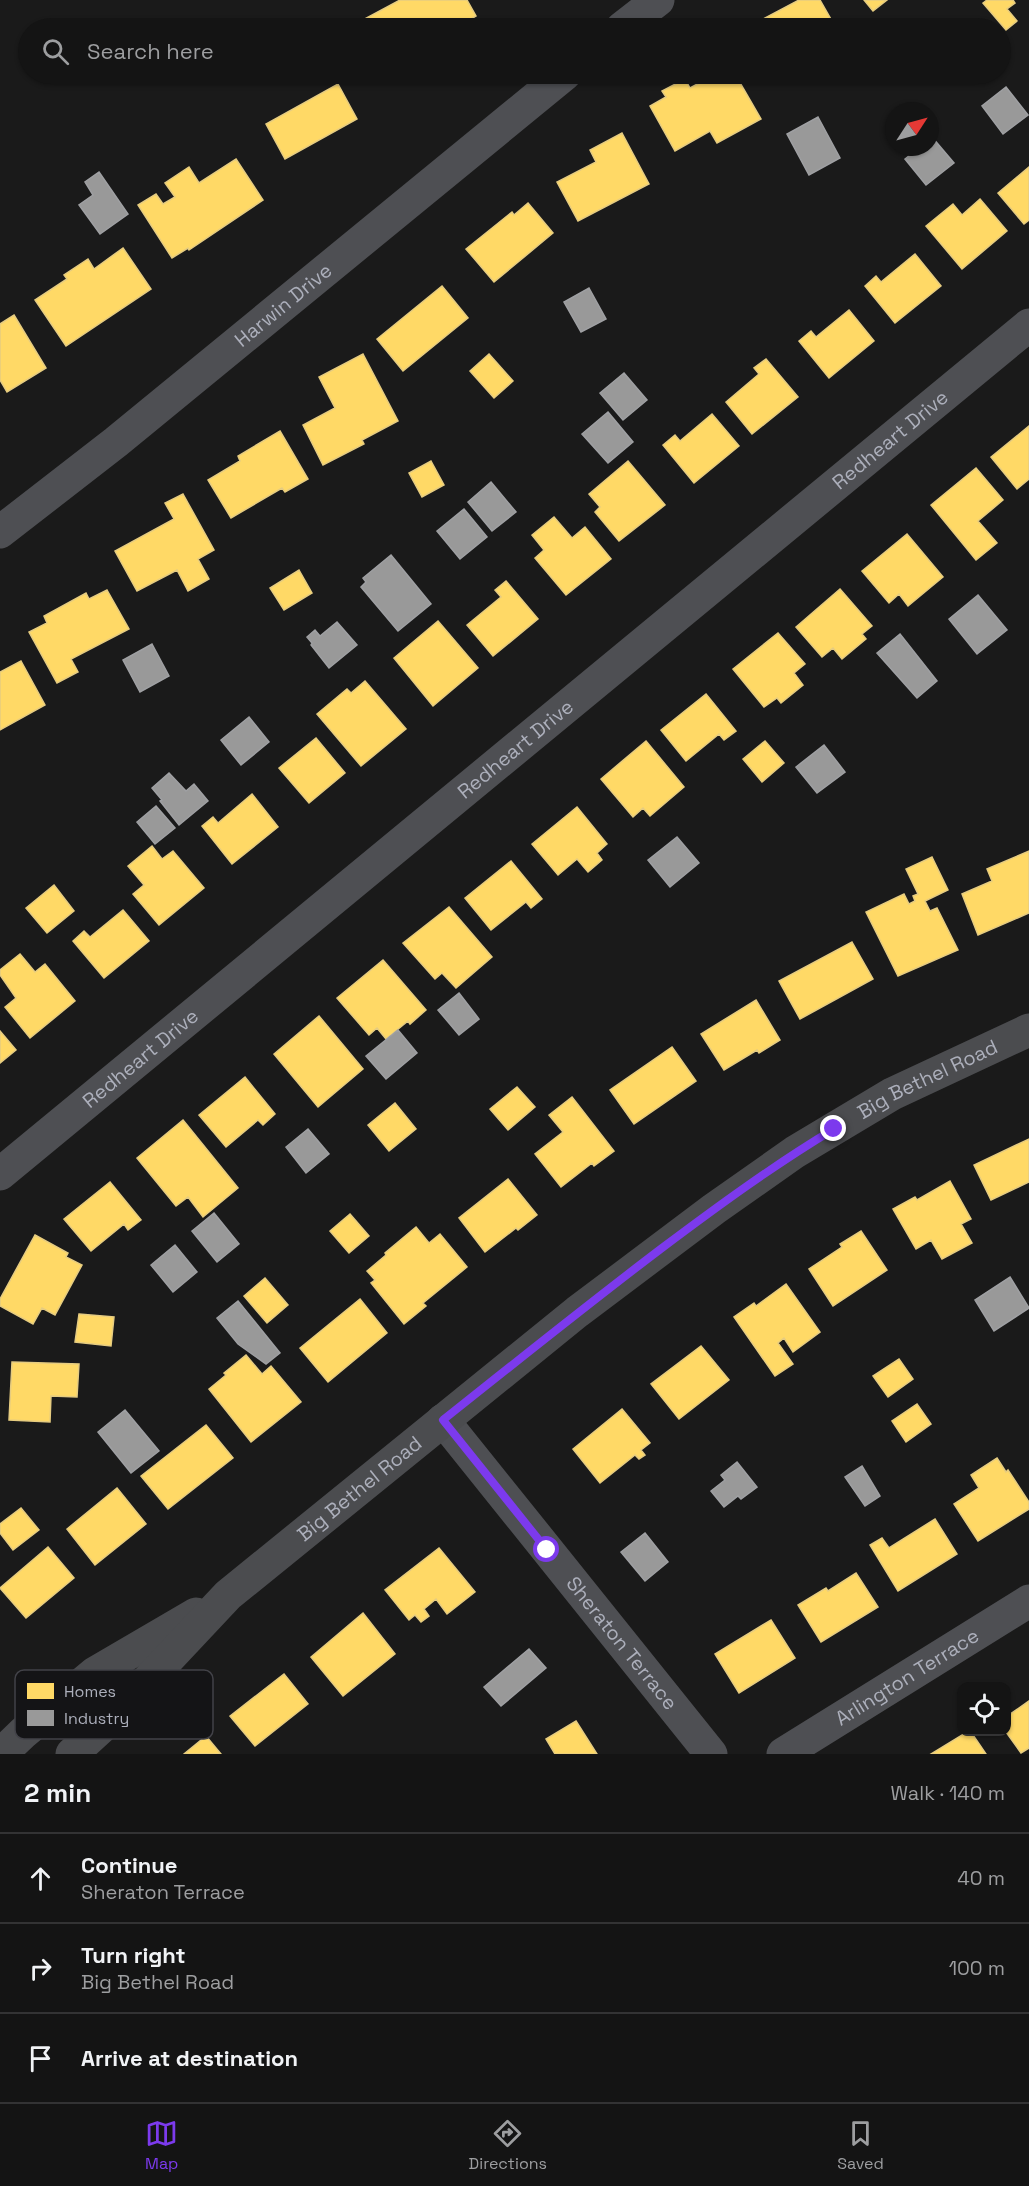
<!DOCTYPE html>
<html lang="en">
<head>
<meta charset="utf-8">
<style>
  body { margin:0; font-family:"Space Grotesk",sans-serif; background:#212122; color:#f1f3f6 }
  .controls { position:absolute; right:18px; bottom:18px; display:grid; overflow:hidden; border-radius:12px; box-shadow:0 2px 4px #0004 }
  .controls button { width:54px; height:54px; display:grid; place-items:center; padding:0; border:0; border-bottom:2px solid #333334; background:#141414; color:#f1f3f6; font:30px sans-serif }
  .compass { position:absolute; left:885px; top:102px; width:54px; height:54px; border-radius:50%; background:#141414; box-shadow:0 2px 4px #0004; rotate:54deg }
  .stop { position:absolute; width:18px; height:18px; margin:-14px; border:4px solid #7c3aed; border-radius:50%; background:#fff }
  .stop.end { background:#7c3aed; border-color:#fff; box-shadow:0 2px 6px #0008 }
  .list { margin:0; padding:0; list-style:none }
  h2 { display:flex; justify-content:space-between; align-items:center; height:78px; margin:0; padding:0 24px; font-size:26px }
  h2 small { font-size:20px; font-weight:400; color:#9d9ea0 }
  .list li { display:grid; grid-template-columns:39px 1fr auto; gap:18px; align-items:center; box-sizing:border-box; height:90px; padding:0 24px; border-top:2px solid #333334 }
  .list b { display:block; font-size:22px; white-space:nowrap }
  .list p { margin:0; font-size:20px; white-space:nowrap; color:#9d9ea0 }
  .list em { font-size:20px; font-style:normal; color:#9d9ea0 }
  .icon { flex:none; width:33px; height:33px; fill:none; stroke:currentColor; stroke-width:2; stroke-linecap:round; stroke-linejoin:round }
  .map { position:relative; flex:none; width:1029px; height:1754px; overflow:hidden }
  .search { position:absolute; background:#141414; box-shadow:0 2px 4px #0004; left:18px; right:18px; top:18px; height:66px; display:flex; align-items:center; gap:15px; box-sizing:border-box; padding:0 21px; border-radius:33px; color:#9d9ea0; font-size:22px }
  .sheet { height:348px; background:#141414 }
  nav { display:flex; justify-content:space-around; align-items:center; box-sizing:border-box; height:84px; border-top:2px solid #333334; background:#141414; font-size:16px; color:#9d9ea0 }
  nav a { display:grid; justify-items:center; gap:3px }
  nav .on { color:#7c3aed }
  .map>svg:first-child { display:block }
  .homes { fill:#ffd966; stroke:#e6cc80; stroke-width:1.5 }
  .industry { fill:#999; stroke:#9fa0a3; stroke-width:1.5 }
  .lines { fill:none; stroke-linecap:round; stroke-linejoin:round }
  .minor { stroke:#4e4f53; stroke-width:33 }
  .major { stroke:#4b4c4f; stroke-width:33 }
  .route { stroke:#7c3aed; stroke-width:8 }
  .labels { text-anchor:middle; stroke-width:6; stroke-linejoin:round; paint-order:stroke }
  .street-label { font-size:20px; fill:#acafbb; stroke:#141416 }
  .key { fill:#141416; stroke:#424248; stroke-width:1.5 }
  .key-label { font-size:16px; fill:#acafbb }
</style>
</head>
<body>
<div class="map">
<svg width="1029" height="1754" viewBox="0 0 1029 1754">
  <rect width="100%" height="100%" fill="#1a1a1a"/>
  <path class="homes" d="M400 0H467L476 16 458 27 456 24 448 28H363L359 22Z
    M799 0H820L836 28H746Z
    M864 0H887L873 11Z
    M987 0H1013L1015 3 1007 9 1017 21 1006 30 983 3Z
    M716 74H735L761 119 717 143 710 131 675 151 650 106 666 97 662 91 685 79 690 88Z
    M338 84 357 119 285 159 266 124Z
    M622 133 649 184 578 221 557 182 596 162 590 150Z
    M236 159 263 200 189 250 188 248 172 258 138 205 156 194 163 204 175 197 165 183 189 167 199 183Z
    M1029 167V220L1024 224 998 193Z
    M980 199 1007 231 962 269 926 226 953 204 962 215Z
    M528 203 553 233 494 282 466 249 512 212 514 215Z
    M123 248 151 289 66 346 35 300 67 279 64 275 88 259 94 269Z
    M915 254 941 286 895 323 865 286 876 276 881 282Z
    M442 286 468 318 403 371 377 339Z
    M849 310 874 341 829 378 799 341 811 331 816 337Z
    M14 315 46 368 7 392 0 380V324Z
    M363 354 398 421 362 440 364 444 323 465 303 425 335 408 319 377Z
    M489 354 513 381 494 398 470 371Z
    M766 359 798 397 752 434 726 402 759 374 754 368Z
    M712 414 739 446 694 483 663 445 675 435 680 441Z
    M1029 426V479L1017 489 991 457Z
    M280 431 308 479 285 492 282 488 231 518 208 480 240 461 238 456Z
    M431 461 444 485 422 497 409 473Z
    M628 461 665 505 619 541 595 512 600 507 589 494Z
    M976 468 1003 500 978 521 997 543 976 560 931 505Z
    M183 494 214 550 198 559 209 579 188 591 177 570 137 591 115 551 174 519 165 503Z
    M554 517 572 538 585 527 611 559 566 595 535 558 544 550 532 535Z
    M907 534 943 577 908 606 899 594 889 603 862 571Z
    M299 570 312 593 284 610 270 588Z
    M506 581 538 619 493 656 467 625 501 597 495 590Z
    M840 589 872 626 862 634 866 639 842 659 833 648 822 657 796 627Z
    M107 590 129 629 71 659 78 672 57 683 29 632 47 623 44 616 86 593 89 599Z
    M438 621 478 668 433 706 394 658Z
    M778 633 805 664 794 673 803 685 781 703 777 698 764 707 733 669Z
    M21 661 45 705 0 730V672Z
    M365 681 406 729 361 766 317 714 347 689 351 693Z
    M706 694 736 731 724 740 719 734 686 761 661 730Z
    M316 738 345 773 309 803 279 768Z
    M646 741 684 787 650 816 643 808 633 817 601 779Z
    M765 741 784 763 762 782 743 759Z
    M252 794 278 827 232 864 202 826 213 817 218 823Z
    M577 807 607 844 597 853 602 860 588 872 577 859 558 875 532 844Z
    M152 846 162 859 173 851 204 888 159 925 133 894 144 885 128 866Z
    M1029 851V913L978 935 962 894 992 881 987 869Z
    M932 857 948 890 925 901 930 911 937 908 958 950 898 976 866 912 904 894 909 904 915 901 913 896 918 894 906 869Z
    M511 861 542 899 531 908 526 902 491 930 465 898Z
    M54 885 74 911 47 933 26 908Z
    M449 907 492 957 456 988 442 973 435 979 403 943Z
    M123 910 149 941 104 978 73 941 84 931 90 937Z
    M852 942 873 979 800 1019 779 981Z
    M20 954 35 972 45 964 75 1001 30 1038 5 1007 16 998 0 975V970Z
    M383 960 426 1010 410 1024 408 1021 386 1039 377 1028 369 1035 337 998Z
    M756 1000 780 1040 759 1053 757 1050 724 1070 701 1034Z
    M319 1016 363 1069 318 1107 274 1054Z
    M0 1031 16 1050 0 1063Z
    M672 1047 696 1081 634 1124 610 1090Z
    M245 1077 275 1114 263 1125 258 1120 226 1147 199 1115Z
    M517 1087 535 1107 508 1130 490 1109Z
    M572 1097 614 1151 594 1166 592 1163 561 1187 535 1154 563 1132 549 1115Z
    M395 1103 416 1129 389 1151 368 1125Z
    M183 1120 238 1188 203 1217 188 1197 176 1206 137 1158Z
    M1029 1139V1182L991 1200 974 1165Z
    M508 1179 537 1215 518 1230 516 1228 485 1252 459 1218Z
    M950 1181 971 1219 961 1224 972 1243 942 1259 931 1240 916 1249 893 1209 915 1197 917 1200Z
    M110 1182 141 1220 128 1230 124 1224 91 1251 64 1219Z
    M350 1214 369 1236 349 1253 330 1231Z
    M416 1227 429 1243 440 1234 467 1267 423 1303 426 1306 404 1324 371 1283 375 1280 367 1271 386 1255 385 1253Z
    M861 1231 887 1270 833 1306 809 1269 842 1247 840 1244Z
    M35 1235 68 1253 66 1257 82 1265 55 1315 42 1308 33 1324 0 1306V1299Z
    M265 1278 288 1305 267 1323 244 1296Z
    M786 1284 820 1332 793 1352 784 1338 778 1343 793 1364 775 1376 734 1317 754 1303 756 1306Z
    M360 1299 387 1333 328 1382 300 1348Z
    M79 1314 114 1317 111 1346 75 1342Z
    M701 1346 729 1380 679 1419 651 1384Z
    M246 1355 262 1374 271 1366 301 1402 251 1442 209 1389 226 1375 224 1373Z
    M899 1359 913 1379 888 1397 873 1376Z
    M12 1362 79 1364 77 1397 51 1396 50 1422 9 1420Z
    M917 1404 931 1424 906 1442 892 1421Z
    M622 1409 650 1443 641 1450 645 1455 639 1459 635 1455 600 1483 573 1449Z
    M206 1425 233 1458 168 1509 141 1476Z
    M997 1458 1006 1472 1008 1470 1029 1502V1509L978 1541 954 1504 979 1488 971 1475Z
    M117 1488 146 1524 95 1565 67 1529Z
    M21 1508 39 1530 13 1550 0 1533V1524Z
    M935 1519 957 1554 898 1591 870 1545 882 1538 889 1548Z
    M48 1547 74 1578 26 1618 0 1588Z
    M439 1548 475 1592 447 1614 436 1599 424 1609 429 1616 421 1622 415 1615 409 1620 385 1590Z
    M856 1573 878 1607 821 1642 798 1605 826 1588 828 1591Z
    M363 1613 395 1654 343 1696 311 1657Z
    M771 1620 795 1658 739 1693 715 1654Z
    M284 1674 308 1704 255 1746 230 1716Z
    M1029 1701V1748L1021 1753 1006 1732V1717Z
    M576 1721 597 1754H555L546 1739Z
    M967 1732H971L986 1754H931Z
    M206 1736 221 1754H184Z"/>
  <path class="industry" d="M1006 87 1028 115 1003 134 982 106Z
    M818 117 840 158 809 175 787 134Z
    M932 137 954 163 926 185 905 159 920 147H930V139Z
    M99 172 128 214 100 234 79 205 93 195 85 182Z
    M589 288 606 319 581 332 564 302Z
    M624 373 647 400 623 420 600 393Z
    M608 412 633 442 608 463 582 434Z
    M491 482 516 512 492 531 468 502Z
    M464 509 487 537 460 559 437 531Z
    M391 555 431 604 398 631 361 587 366 582 363 578Z
    M978 595 1007 630 977 654 949 619Z
    M337 622 357 645 329 668 311 645 312 643 307 637 315 630 320 636Z
    M900 634 937 681 917 698 877 653Z
    M152 644 169 676 140 692 123 660Z
    M249 717 269 742 241 765 221 740Z
    M824 745 845 772 817 793 796 767Z
    M169 773 186 791 194 784 208 801 179 825 160 801 162 800 152 788Z
    M156 806 175 828 155 844 137 822Z
    M677 837 699 863 670 887 648 860Z
    M459 993 479 1019 459 1035 438 1010Z
    M398 1030 417 1053 386 1079 366 1056Z
    M308 1129 329 1154 306 1173 286 1147Z
    M214 1213 239 1244 217 1262 192 1231Z
    M175 1245 197 1272 173 1292 151 1265Z
    M1010 1277 1029 1308 994 1331 975 1300Z
    M238 1301 280 1353 266 1364 238 1344 217 1318Z
    M125 1410 159 1451 131 1473 98 1432Z
    M737 1462 757 1487 741 1499 738 1496 724 1507 711 1491 725 1480 721 1475Z
    M862 1466 880 1496 865 1506 845 1477Z
    M645 1533 668 1562 645 1581 621 1552Z
    M529 1649 546 1668 501 1706 484 1687Z"/>
  <g class="lines">
    <g class="minor">
      <path d="M622 28 658 0"/>
      <path id="s1" d="M0 532 116 442 565 74"/>
      <path id="s2" d="M0 1174 1029 325"/>
      <path id="s3" d="M443 1420 711 1754"/>
      <path id="s4" d="M783 1754 1029 1601"/>
    </g>
    <g class="major">
      <path d="M1 1754 23 1733 95 1673 196 1614"/>
      <path id="s5" d="M72 1754 120 1710 228 1595 577 1312 714 1209 795 1152 892 1094 1029 1030"/>
    </g>
  </g>
  <g class="lines">
    <path class="route" d="M547 1550 443 1420C516 1362 588 1304 662 1248 718 1206 774 1165 834 1129"/>
  </g>
  <g class="labels">
    <g class="street-label">
      <text dy="7" stroke="none"><textPath href="#s1" startOffset="363">Harwin Drive</textPath></text>
      <text dy="7" stroke="none"><textPath href="#s2" startOffset="1154">Redheart Drive</textPath></text>
      <text dy="7" stroke="none"><textPath href="#s2" startOffset="668">Redheart Drive</textPath></text>
      <text dy="7" stroke="none"><textPath href="#s2" startOffset="182">Redheart Drive</textPath></text>
      <text dy="7" stroke="none"><textPath href="#s5" startOffset="1094">Big Bethel Road</textPath></text>
      <text dy="7" stroke="none"><textPath href="#s5" startOffset="392">Big Bethel Road</textPath></text>
      <text dy="7" stroke="none"><textPath href="#s3" startOffset="286">Sheraton Terrace</textPath></text>
      <text dy="7" stroke="none"><textPath href="#s4" startOffset="146">Arlington Terrace</textPath></text>
    </g>
  </g>
  <rect x="15" y="1670" width="198" height="69" rx="9" class="key"/>
  <rect x="27" y="1683" width="27" height="16" fill="#ffd966"/>
  <rect x="27" y="1710" width="27" height="16" fill="#999"/>
  <g class="key-label">
    <text x="64" y="1697">Homes</text>
    <text x="64" y="1724">Industry</text>
  </g>
</svg>
<div class="controls">
<button><svg class="icon" aria-label="locate" viewBox="0 0 24 24"><circle cx="12" cy="12" r="6"/><path d="M12 2v4M12 18v4M2 12h4M18 12h4"/></svg></button>
</div>
<svg class="compass" viewBox="-18 -18 36 36"><path d="M0-13l5 13h-10z" fill="#e53935"/><path d="M0 13l5-13h-10z" fill="#9d9ea0"/></svg>
<div class="stop" style="left:547px;top:1550px"></div>
<div class="stop end" style="left:834px;top:1129px"></div>
<div class="search"><svg class="icon" aria-label="search" viewBox="0 0 24 24"><circle cx="10" cy="10" r="6"/><path d="M15 15l6 6"/></svg>Search here</div>
</div>
<section class="sheet">
<h2>2 min<small>Walk · 140 m</small></h2>
<ul class="list">
<li><svg class="icon" aria-label="ahead" viewBox="0 0 24 24"><path d="M12 20V5M6 11l6-6 6 6"/></svg><div><b>Continue</b><p>Sheraton Terrace</p></div><em>40 m</em></li>
<li><svg class="icon" aria-label="right" viewBox="0 0 24 24"><path d="M7 20v-9h11M14 6l5 5-5 5"/></svg><div><b>Turn right</b><p>Big Bethel Road</p></div><em>100 m</em></li>
<li><svg class="icon" aria-label="arrive" viewBox="0 0 24 24"><path d="M6 21V4h12l-3 4 3 4H6"/></svg><div><b>Arrive at destination</b></div></li>
</ul>
</section>
<nav>
<a class="on"><svg class="icon" aria-label="map" viewBox="0 0 24 24"><path d="M3 6l6-2 6 2 6-2v14l-6 2-6-2-6 2zM9 4v14M15 6v14"/></svg>Map</a>
<a><svg class="icon" aria-label="directions" viewBox="0 0 24 24"><path d="M12 3l9 9-9 9-9-9zM9 14v-3h6M13 9l2 2-2 2"/></svg>Directions</a>
<a><svg class="icon" aria-label="saved" viewBox="0 0 24 24"><path d="M7 4h10v16l-5-4-5 4z"/></svg>Saved</a>
</nav>
</body>
</html>
